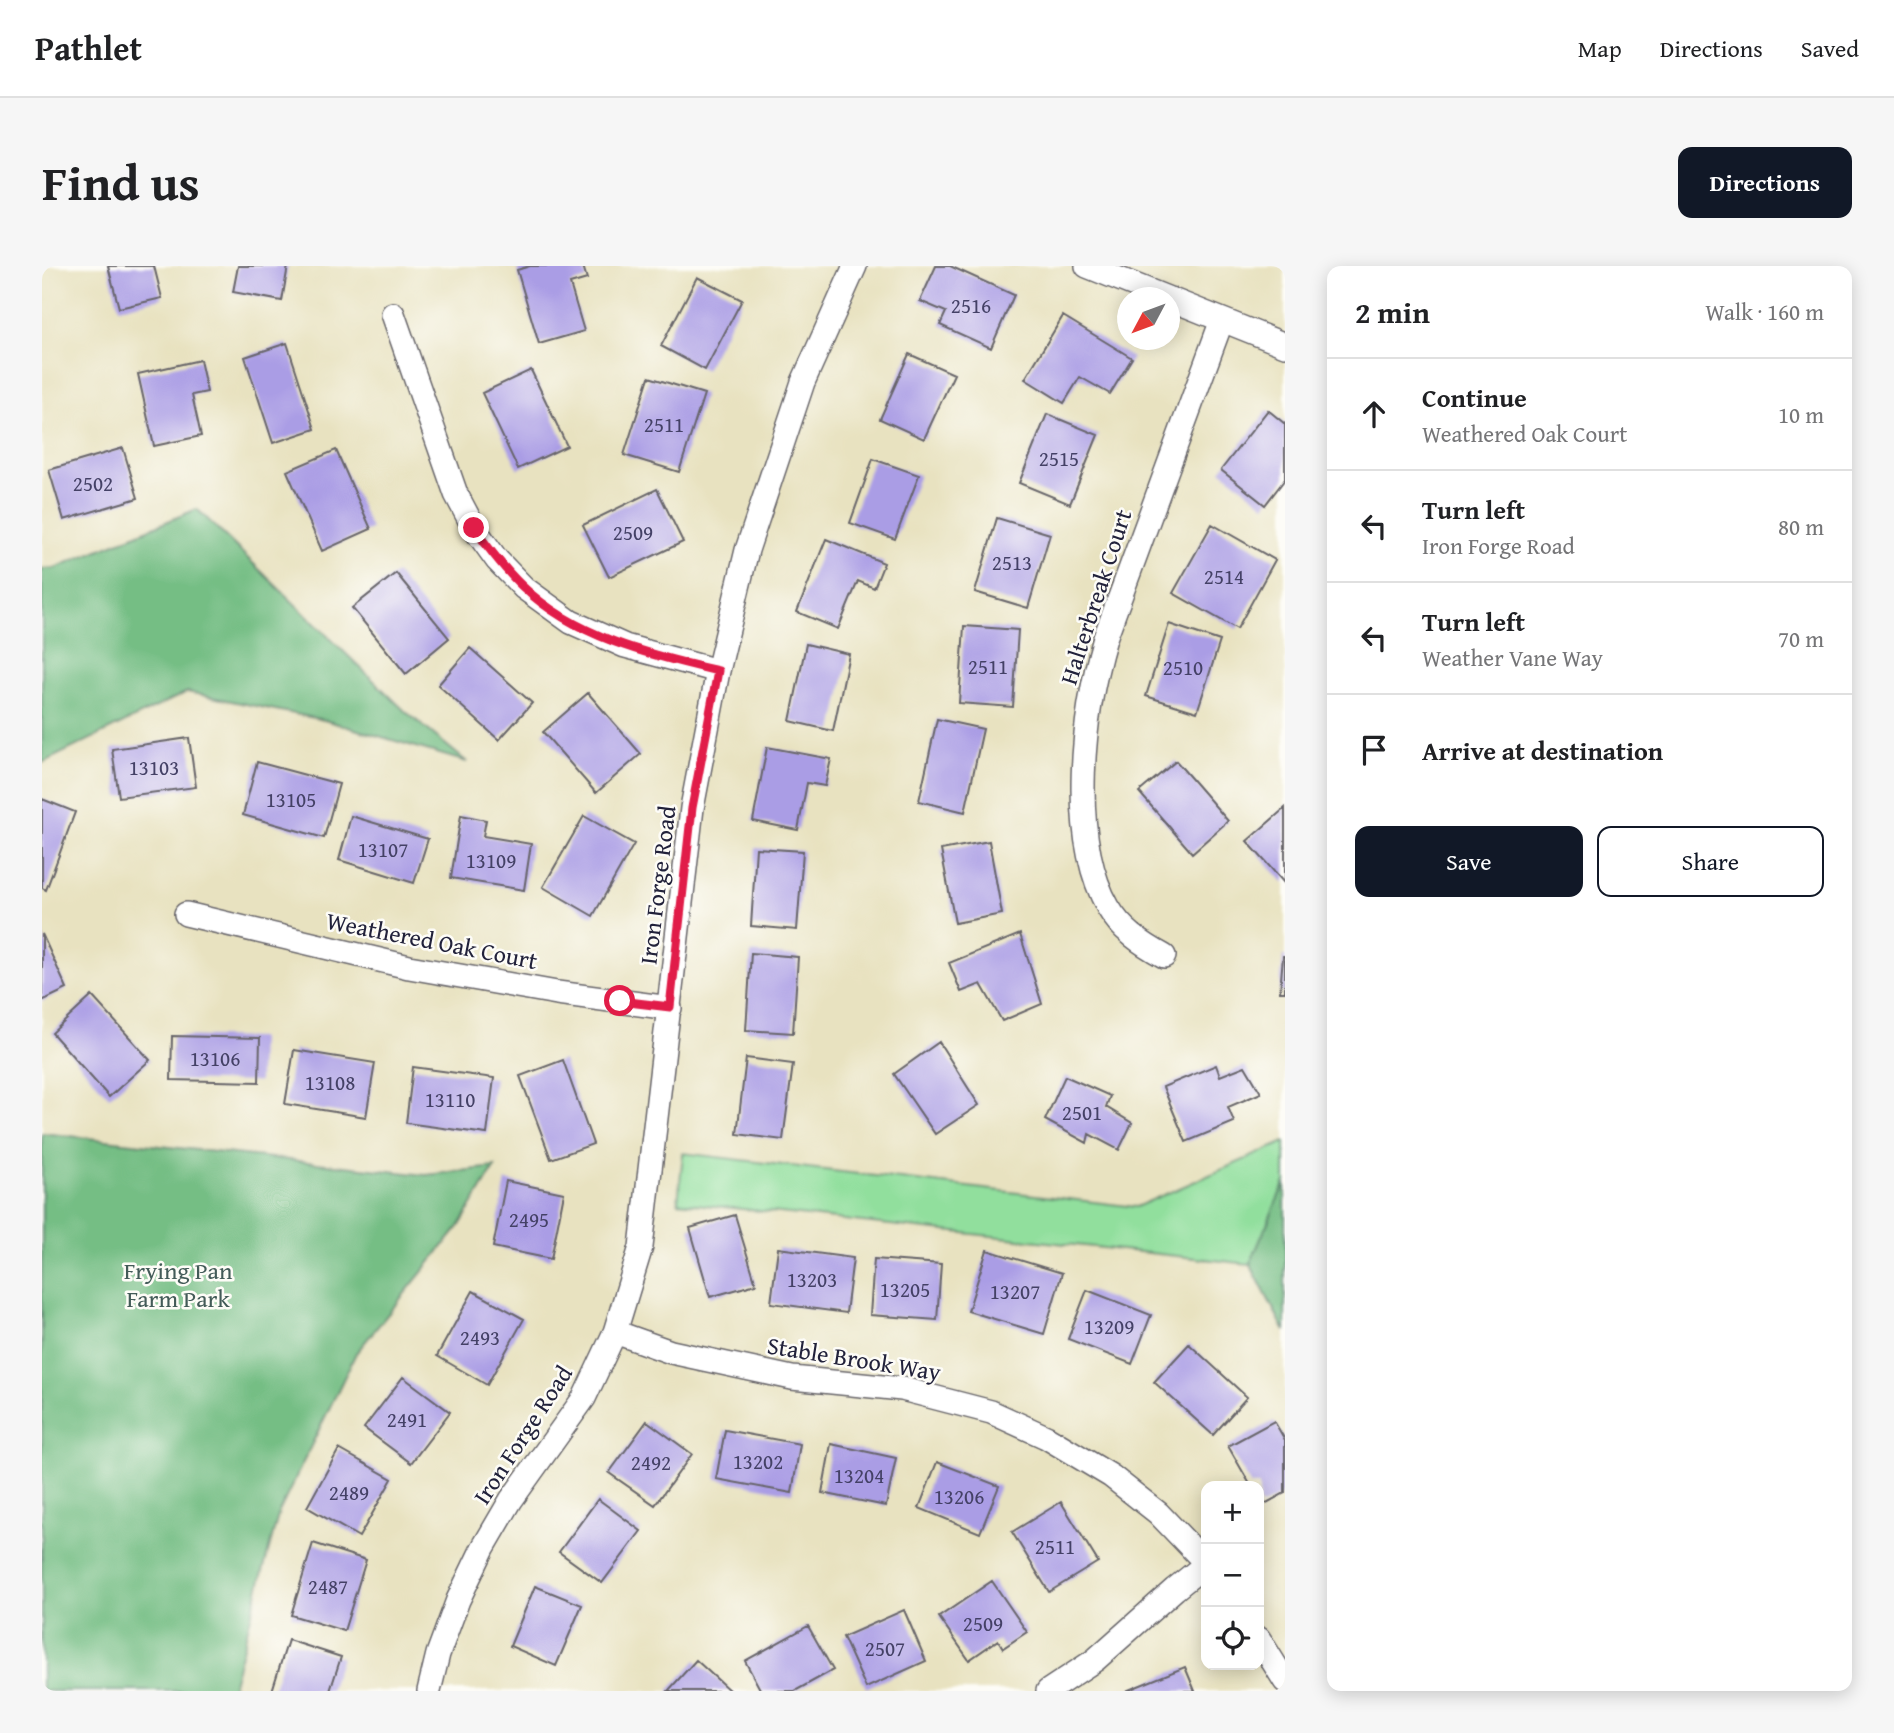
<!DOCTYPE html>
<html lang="en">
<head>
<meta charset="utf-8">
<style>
  body { margin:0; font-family:"Gentium Book Plus",serif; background:#f6f6f6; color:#202124 }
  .controls { position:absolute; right:21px; bottom:21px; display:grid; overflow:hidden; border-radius:14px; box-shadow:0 4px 18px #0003 }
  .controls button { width:63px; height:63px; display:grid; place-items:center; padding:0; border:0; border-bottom:2px solid #e0e0e0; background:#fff; color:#202124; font:35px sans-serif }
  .compass { position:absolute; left:1075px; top:21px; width:63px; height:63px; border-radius:50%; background:#fff; box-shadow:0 4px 18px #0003; rotate:229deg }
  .stop { position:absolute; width:21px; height:21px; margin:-16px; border:5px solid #e11d48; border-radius:50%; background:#fff }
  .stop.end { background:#e11d48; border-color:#fff; box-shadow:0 2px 7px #0008 }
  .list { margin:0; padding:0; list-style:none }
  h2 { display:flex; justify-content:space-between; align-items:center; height:91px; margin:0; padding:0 28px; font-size:30px }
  h2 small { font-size:23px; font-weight:400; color:#757577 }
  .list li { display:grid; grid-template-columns:46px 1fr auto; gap:21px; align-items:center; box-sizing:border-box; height:112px; padding:0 28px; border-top:2px solid #e0e0e0 }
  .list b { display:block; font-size:26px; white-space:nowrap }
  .list p { margin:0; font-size:23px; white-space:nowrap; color:#757577 }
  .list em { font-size:23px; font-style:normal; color:#757577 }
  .actions { display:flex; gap:14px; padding:21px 28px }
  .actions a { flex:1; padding:16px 0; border:2px solid #111827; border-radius:14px; text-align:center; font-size:24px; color:#111827 }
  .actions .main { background:#111827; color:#fff }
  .icon { flex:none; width:38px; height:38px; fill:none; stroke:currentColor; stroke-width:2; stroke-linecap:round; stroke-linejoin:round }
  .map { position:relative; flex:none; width:1243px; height:1425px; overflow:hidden; border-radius:14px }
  header { display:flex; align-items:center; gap:42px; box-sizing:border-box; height:98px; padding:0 35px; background:#fff; border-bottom:2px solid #e0e0e0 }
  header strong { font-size:33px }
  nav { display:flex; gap:38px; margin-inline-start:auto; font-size:24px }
  .intro { display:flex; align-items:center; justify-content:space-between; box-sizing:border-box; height:168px; padding:0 42px }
  h1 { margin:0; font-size:49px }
  .button { padding:18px 32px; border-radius:14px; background:#111827; color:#fff; font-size:24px; font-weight:700 }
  main { display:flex; gap:42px; padding:0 42px }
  aside { flex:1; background:#fff; border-radius:14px; box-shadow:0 4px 18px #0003 }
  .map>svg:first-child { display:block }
  .green { fill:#91df9d; stroke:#5a806c; stroke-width:2 }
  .forest { fill:#74be84; stroke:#4b7060; stroke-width:2 }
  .building { fill:#aa9de5 }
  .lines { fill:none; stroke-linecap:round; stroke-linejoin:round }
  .minor-casing { stroke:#67656a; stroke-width:26 }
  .minor { stroke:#fff; stroke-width:23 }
  .route { stroke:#e11d48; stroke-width:9 }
  .labels { text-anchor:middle; stroke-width:5; stroke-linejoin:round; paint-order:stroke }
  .number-label { font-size:21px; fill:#444166 }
  .street-label { font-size:24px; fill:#22223b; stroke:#fdfcf7 }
  .park-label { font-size:24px; fill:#435b58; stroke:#fdfcf7 }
</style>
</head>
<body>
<header>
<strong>Pathlet</strong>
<nav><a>Map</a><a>Directions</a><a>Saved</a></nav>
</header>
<div class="intro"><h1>Find us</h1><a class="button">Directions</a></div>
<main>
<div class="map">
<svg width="1243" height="1425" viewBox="0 0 1243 1425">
  <rect width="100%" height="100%" fill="#fdfcf7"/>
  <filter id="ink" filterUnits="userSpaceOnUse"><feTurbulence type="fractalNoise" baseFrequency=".0143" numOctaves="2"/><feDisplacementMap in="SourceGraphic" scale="14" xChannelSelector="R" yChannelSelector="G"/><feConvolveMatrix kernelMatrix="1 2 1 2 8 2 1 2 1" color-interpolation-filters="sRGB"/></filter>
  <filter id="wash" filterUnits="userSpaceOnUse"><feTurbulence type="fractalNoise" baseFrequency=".00686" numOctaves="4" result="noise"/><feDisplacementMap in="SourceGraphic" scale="28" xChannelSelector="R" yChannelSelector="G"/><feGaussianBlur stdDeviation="1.57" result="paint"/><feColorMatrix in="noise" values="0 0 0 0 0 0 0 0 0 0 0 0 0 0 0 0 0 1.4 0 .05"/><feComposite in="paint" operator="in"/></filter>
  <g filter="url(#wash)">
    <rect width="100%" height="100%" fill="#e8e2c0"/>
    <path class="green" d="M1243 876V1065L1208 998 636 936 641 887 1094 941Z"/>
    <path class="forest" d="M155 243 363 445 425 496 282 454 145 426 0 497V303L13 302Z
      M0 867 384 909 453 901 417 961 314 1087 237 1246 189 1425H0Z
      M1243 916V1065L1208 998Z"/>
    <g id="blocks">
      <path class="building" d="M66 0H112L120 32 77 42Z
        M196 0H246L240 35 191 26Z
        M488 0H541L545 13 528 18 542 65 497 78 475 4Z
        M894 0H908L972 29 949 82 898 59 904 46 878 35Z
        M655 11 700 34 663 104 619 80Z
        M1021 50 1090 92 1068 128 1038 111 1022 137 983 113Z
        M245 77 273 163 231 177 203 91Z
        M867 88 912 108 882 173 838 153Z
        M158 94 165 126 150 129 159 170 112 180 96 108Z
        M489 104 525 180 476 203 440 127Z
        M607 111 662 128 637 206 582 189Z
        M1226 144 1243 158V213L1223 239 1179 204Z
        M1005 148 1056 169 1028 238 977 217Z
        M81 182 96 232 22 254 7 204Z
        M294 184 329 263 280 285 245 205Z
        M831 193 877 209 853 273 808 257Z
        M615 223 641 276 567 311 541 259Z
        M955 252 1008 268 986 342 933 326Z
        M1170 258 1233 294 1195 363 1131 327Z
        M784 273 842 297 832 322 816 315 796 363 755 346Z
        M354 307 407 372 364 408 310 342Z
        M1127 358 1178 375 1155 446 1104 430Z
        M922 360 976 364 971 441 917 437Z
        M764 378 807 388 791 465 748 455Z
        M428 382 490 437 457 474 396 419Z
        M546 427 599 488 554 527 501 466Z
        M895 453 941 463 923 546 877 535Z
        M147 472 154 521 77 531 70 483Z
        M725 481 789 493 783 520 765 517 756 564 711 555Z
        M1134 495 1186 555 1150 587 1097 526Z
        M215 496 297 518 282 572 201 549Z
        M0 533 33 546 4 624 0 622Z
        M1243 542V618L1205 575Z
        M419 549 444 554 441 570 489 578 482 624 409 612Z
        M309 550 386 573 372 617 297 594Z
        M542 550 592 578 551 650 501 621Z
        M947 575 960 648 913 657 899 584Z
        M714 582 761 585 755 664 709 660Z
        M0 668 25 723 0 735Z
        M978 668 1000 738 960 755 939 718 919 726 907 697Z
        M709 687 756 691 751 767 704 764Z
        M1241 690H1243V726H1238Z
        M50 730 108 794 67 831 10 767Z
        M130 770 218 772 217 816 129 814Z
        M897 776 937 839 893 868 852 808Z
        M252 784 333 797 324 851 243 838Z
        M704 792 751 798 741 874 695 868Z
        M521 794 551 878 509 893 478 810Z
        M1174 799 1178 810 1203 800 1219 827 1186 841 1192 856 1144 876 1121 821Z
        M371 801 452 812 445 868 364 857Z
        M1023 810 1068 830 1064 841 1090 857 1077 884 1047 868 1045 877 1003 854Z
        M464 915 522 927 509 993 451 981Z
        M693 949 714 1018 668 1031 648 962Z
        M736 982 811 992 804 1047 729 1037Z
        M945 984 1020 1007 1002 1068 926 1045Z
        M832 993 899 998 895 1054 828 1049Z
        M1045 1024 1109 1049 1090 1098 1026 1073Z
        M431 1025 482 1053 445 1119 395 1090Z
        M1147 1078 1205 1131 1171 1169 1112 1116Z
        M361 1111 408 1146 369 1197 322 1162Z
        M605 1155 650 1188 613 1239 567 1207Z
        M1232 1155 1243 1174V1227L1219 1240 1217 1235V1220H1209L1186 1180Z
        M683 1164 758 1178 750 1227 674 1213Z
        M789 1178 854 1192 844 1240 780 1227Z
        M297 1183 350 1213 317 1271 265 1241Z
        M895 1196 957 1220 938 1267 877 1242Z
        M556 1233 599 1265 560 1317 517 1286Z
        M1019 1236 1056 1296 1007 1326 970 1266Z
        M271 1277 324 1294 302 1365 249 1349Z
        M950 1315 985 1366 961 1382 956 1374 927 1394 897 1351Z
        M493 1320 540 1339 514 1400 468 1380Z
        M862 1344 884 1395 824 1422 801 1371Z
        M766 1360 791 1404 753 1425H719L703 1395Z
        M246 1374 299 1391 288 1425H230Z
        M654 1394 688 1425H626Z
        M1143 1401 1153 1425H1084Z"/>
    </g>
  </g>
  <g filter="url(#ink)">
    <use href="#blocks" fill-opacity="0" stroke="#67656a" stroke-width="2"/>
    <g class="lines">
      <g class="minor-casing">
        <path id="minor" d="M1045 0 1125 32
          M1128 33 1243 79
          M351 48 414 228 432 262 455 294 482 322 529 356 583 380 676 405
          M144 648 367 701 515 727 628 742
          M1122 690C1100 678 1079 664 1066 641 1026 570 1041 447 1063 372L1180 54
          M573 1066 629 1086 750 1112 860 1123 949 1146 1004 1171 1069 1210 1116 1247 1164 1297
          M1217 1373 1243 1415
          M387 1425 396 1388 416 1334 441 1282 469 1234 542 1132 573 1066 599 981 650 542 676 405 705 284 761 116 813 0
          M1006 1425 1053 1394 1133 1323 1164 1298"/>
      </g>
      <use href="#minor" class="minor"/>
    </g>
  </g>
  <g class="lines" filter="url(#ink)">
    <path class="route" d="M432 262C447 283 462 303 480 320 533 371 607 389 676 405L650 542 628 741 578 735"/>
  </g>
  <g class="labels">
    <g class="number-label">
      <text x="929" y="47">2516</text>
      <text x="622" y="166">2511</text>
      <text x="1017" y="200">2515</text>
      <text x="51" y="225">2502</text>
      <text x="591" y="274">2509</text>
      <text x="970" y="304">2513</text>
      <text x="1182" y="318">2514</text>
      <text x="946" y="408">2511</text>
      <text x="1141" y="409">2510</text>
      <text x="112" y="509">13103</text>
      <text x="249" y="541">13105</text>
      <text x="341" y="591">13107</text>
      <text x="449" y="602">13109</text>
      <text x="173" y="800">13106</text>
      <text x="288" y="824">13108</text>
      <text x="408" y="841">13110</text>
      <text x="1040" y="854">2501</text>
      <text x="487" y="961">2495</text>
      <text x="770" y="1021">13203</text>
      <text x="863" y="1031">13205</text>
      <text x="973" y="1033">13207</text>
      <text x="1067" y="1068">13209</text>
      <text x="438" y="1079">2493</text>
      <text x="365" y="1161">2491</text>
      <text x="716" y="1203">13202</text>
      <text x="609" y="1204">2492</text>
      <text x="817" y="1217">13204</text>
      <text x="307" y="1234">2489</text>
      <text x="917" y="1238">13206</text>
      <text x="1013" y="1288">2511</text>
      <text x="286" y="1328">2487</text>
      <text x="941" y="1365">2509</text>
      <text x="843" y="1390">2507</text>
    </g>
    <g class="street-label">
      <text transform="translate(1054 331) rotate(-72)" y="8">Halterbreak Court</text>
      <text transform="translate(616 619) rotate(-83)" y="8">Iron Forge Road</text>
      <text transform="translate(390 675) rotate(11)" y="8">Weathered Oak Court</text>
      <text transform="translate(812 1093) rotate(9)" y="8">Stable Brook Way</text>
      <text transform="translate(481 1169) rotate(-57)" y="8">Iron Forge Road</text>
    </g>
    <g class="park-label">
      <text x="136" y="1013">Frying Pan<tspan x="136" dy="28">Farm Park</tspan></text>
    </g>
  </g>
</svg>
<div class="controls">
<button>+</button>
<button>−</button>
<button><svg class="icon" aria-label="locate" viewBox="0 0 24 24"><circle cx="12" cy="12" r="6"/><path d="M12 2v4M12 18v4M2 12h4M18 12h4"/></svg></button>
</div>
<svg class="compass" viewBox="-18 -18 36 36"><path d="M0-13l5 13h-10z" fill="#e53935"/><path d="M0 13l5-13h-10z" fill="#757577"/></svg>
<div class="stop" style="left:578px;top:735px"></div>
<div class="stop end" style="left:432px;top:262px"></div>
</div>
<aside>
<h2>2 min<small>Walk · 160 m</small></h2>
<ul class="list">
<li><svg class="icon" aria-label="ahead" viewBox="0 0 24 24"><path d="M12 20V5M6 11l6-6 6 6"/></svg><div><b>Continue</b><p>Weathered Oak Court</p></div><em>10 m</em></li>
<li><svg class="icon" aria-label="left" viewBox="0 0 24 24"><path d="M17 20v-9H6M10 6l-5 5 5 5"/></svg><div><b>Turn left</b><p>Iron Forge Road</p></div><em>80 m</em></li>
<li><svg class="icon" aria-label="left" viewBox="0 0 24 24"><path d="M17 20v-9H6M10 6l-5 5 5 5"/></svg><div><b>Turn left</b><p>Weather Vane Way</p></div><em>70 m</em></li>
<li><svg class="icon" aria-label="arrive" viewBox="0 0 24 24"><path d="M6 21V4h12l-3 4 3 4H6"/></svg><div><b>Arrive at destination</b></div></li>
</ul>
<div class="actions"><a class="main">Save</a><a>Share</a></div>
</aside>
</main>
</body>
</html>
